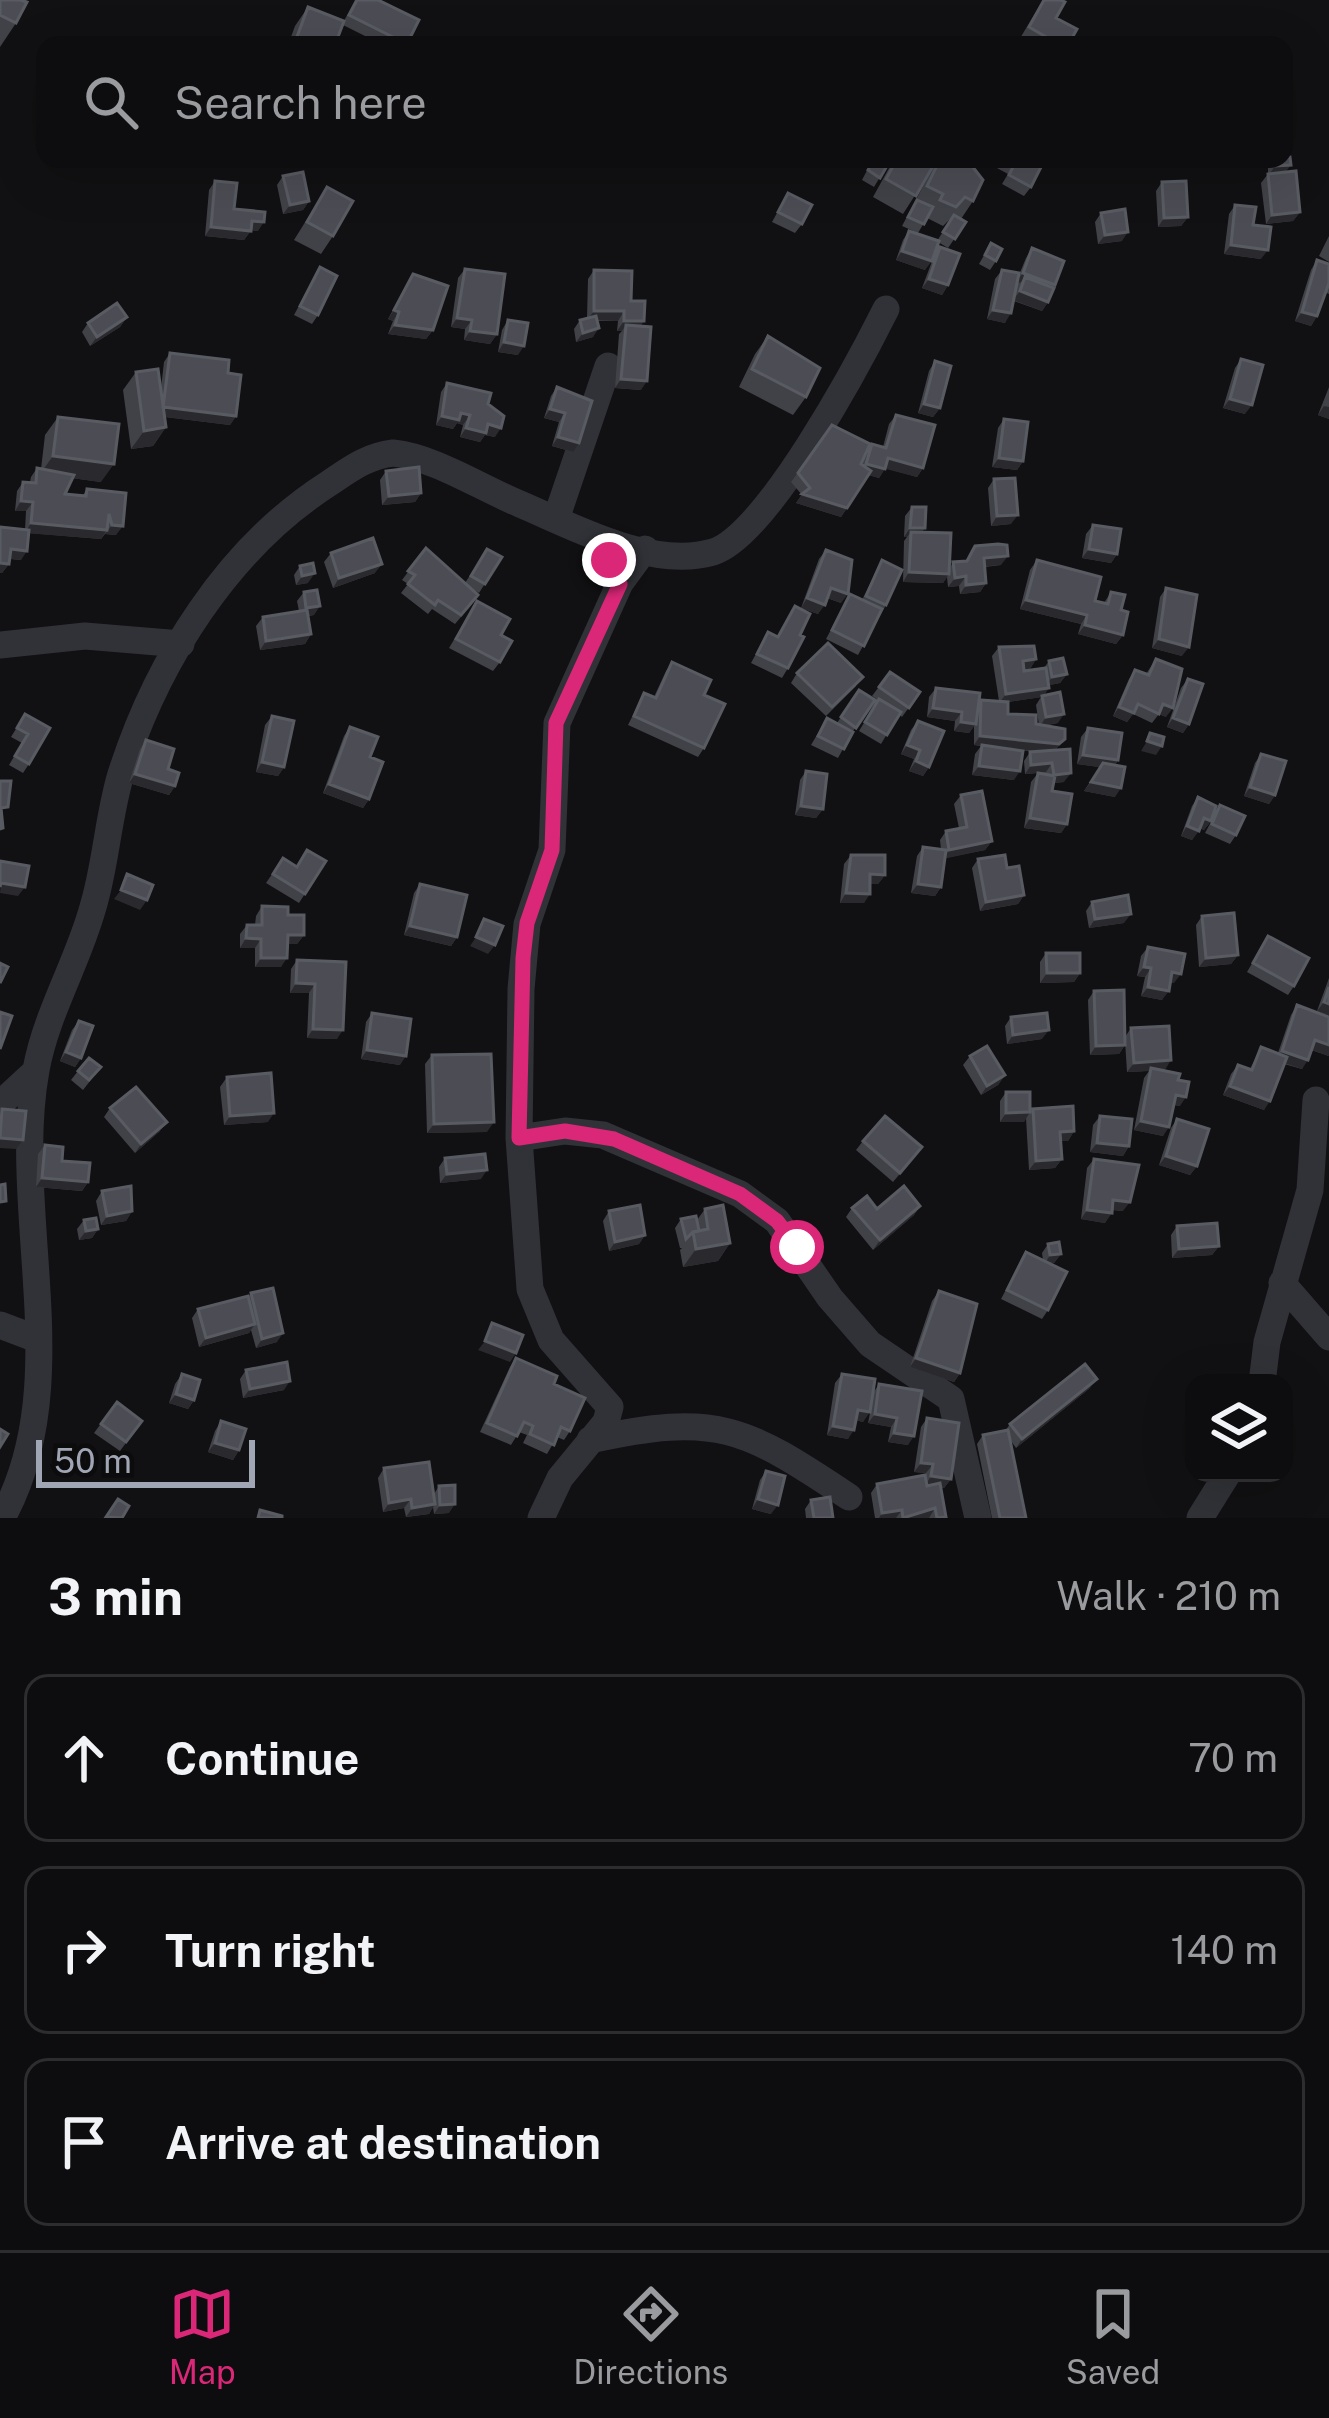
<!DOCTYPE html>
<html lang="en">
<head>
<meta charset="utf-8">
<style>
  body { margin:0; font-family:"Public Sans",sans-serif; background:#1b1a1c; color:#f1f3f6 }
  .controls { position:absolute; right:36px; bottom:36px; display:grid; overflow:hidden; border-radius:24px; box-shadow:0 12px 48px #0002 }
  .controls button { width:108px; height:108px; display:grid; place-items:center; padding:0; border:0; border-bottom:3px solid #2d2c2e; background:#0d0c0e; color:#f1f3f6; font:60px sans-serif }
  .scale { position:absolute; left:36px; bottom:30px; width:219px; box-sizing:border-box; padding-left:12px; border:6px solid #a1a6b4; border-top:0; font-size:33px; line-height:42px; white-space:nowrap; color:#a1a6b4; -webkit-text-stroke:9px #0c0c0d; paint-order:stroke }
  .stop { position:absolute; width:36px; height:36px; margin:-27px; border:9px solid #db2777; border-radius:50%; background:#fff }
  .stop.end { background:#db2777; border-color:#fff; box-shadow:0 3px 12px #0008 }
  .list { margin:0; padding:0; list-style:none }
  h2 { display:flex; justify-content:space-between; align-items:center; height:156px; margin:0; padding:0 48px; font-size:51px }
  h2 small { font-size:39px; font-weight:400; color:#9a9b9e }
  .list li { display:grid; grid-template-columns:78px 1fr auto; gap:36px; align-items:center; box-sizing:border-box; height:168px; margin:0 24px 24px; padding:0 24px; border:3px solid #2d2c2e; border-radius:24px }
  .list b { display:block; font-size:45px; white-space:nowrap }
  .list em { font-size:39px; font-style:normal; color:#9a9b9e }
  .icon { flex:none; width:66px; height:66px; fill:none; stroke:currentColor; stroke-width:2; stroke-linecap:round; stroke-linejoin:round }
  .map { position:relative; flex:none; width:1329px; height:1518px; overflow:hidden }
  .search { position:absolute; background:#0d0c0e; box-shadow:0 12px 48px #0002; left:36px; right:36px; top:36px; height:132px; display:flex; align-items:center; gap:30px; box-sizing:border-box; padding:0 42px; border-radius:24px; color:#9a9b9e; font-size:45px }
  .sheet { height:732px; background:#0d0c0e }
  nav { display:flex; justify-content:space-around; align-items:center; box-sizing:border-box; height:168px; border-top:3px solid #2d2c2e; background:#0d0c0e; font-size:33px; color:#9a9b9e }
  nav a { display:grid; justify-items:center; gap:6px }
  nav .on { color:#db2777 }
  .map>svg:first-child { display:block }
  .lines { fill:none; stroke-linecap:round; stroke-linejoin:round }
  .minor { stroke:#313237; stroke-width:27 }
  .wall { fill:#414248; fill-rule:evenodd }
  .shaded-wall { fill:#2a2a2e }
  .building { fill:#4c4d54; stroke:#595b63; stroke-width:3 }
  .route { stroke:#db2777; stroke-width:15 }
</style>
</head>
<body>
<div class="map">
<svg width="1329" height="1518" viewBox="0 0 1329 1518">
  <rect width="100%" height="100%" fill="#111012"/>
  <g class="lines">
    <path class="minor" d="M556 519 608 366
      M0 645 85 636 181 644
      M0 1104 36 1071
      M519 1138 565 1131 603 1135 740 1194 777 1221 830 1298 870 1344 951 1399 978 1518
      M1282 1283 1329 1337
      M0 1325 37 1339
      M1262 1383 1267 1342 1310 1190 1316 1100
      M590 1440C717 1412 744 1427 849 1497
      M2 1518C77 1383 10 1214 36 1070 46 1014 78 962 93 907 106 864 108 817 121 774 157 661 228 548 328 484 349 470 367 456 393 453 434 457 481 488 520 504 574 527 652 570 713 552 767 536 860 361 886 309
      M541 1518 560 1478 606 1422 610 1407 551 1340 530 1289 519 1138 521 989 527 924 552 850 557 723 620 583 645 549
      M1200 1518 1228 1473"/>
  </g>
  <path class="wall" d="M0 0 16 23 0 47Z
    M355 0H378L406 45H383L343 25 335 45H288L295 26 308 7 344 21Z
    M1043 0H1061L1056 18 1068 45H1016Z
    M873 159H891L874 187 862 180Z
    M894 159H976L972 166 973 201 961 219 966 222 948 248 938 242 925 270 896 260 903 240 909 231 937 241 953 216 943 226 927 218 918 233 902 226 935 164 903 214 873 197Z
    M1000 159H1040L1031 187 1024 196 1002 184 1008 174 995 167Z
    M1273 159 1286 172 1300 212 1293 221 1266 224 1261 183 1268 174V167Z
    M283 176 309 201 303 210 283 214 277 185Z
    M215 181 234 209 258 231 251 230 244 240 205 236 209 190Z
    M1162 182 1188 217 1181 226 1158 227 1156 191Z
    M327 187 333 236 321 254 294 240Z
    M788 193 802 224 795 233 772 222Z
    M1235 205 1253 225 1261 259 1224 254 1229 214Z
    M1101 213 1122 241 1098 244 1095 222Z
    M1329 236V262L1319 256Z
    M991 243 996 261 990 270 979 264Z
    M940 247 948 285 942 295 922 288 934 256Z
    M1032 248 1064 261 1048 302 1042 311 1014 301 1005 323 987 319 995 279 1002 270 1019 275 1026 258Z
    M1317 260 1329 264V294L1325 292 1317 316 1311 326 1295 321 1311 270Z
    M320 267 318 315 312 324 294 315Z
    M465 269 497 334 490 344 464 340 465 329 451 327 458 278Z
    M594 270 631 301 641 326V390L615 388 619 334 622 331H617L618 321H598L593 337 576 342 574 329 580 320 587 318 588 279Z
    M413 274 433 330 426 339 388 334 393 321 388 319Z
    M127 317 120 327 90 346 82 332 88 323Z
    M508 320 518 355 498 352 502 330Z
    M768 336 806 397 793 415 739 387 755 354Z
    M170 353 228 373 236 416 230 425 165 417 166 427 153 446 131 449 123 390 136 372 161 388 164 362Z
    M1241 359 1245 414 1223 408 1235 368Z
    M935 361 940 408 933 417 918 413 929 371Z
    M447 383 488 404 495 437 485 435 480 442 460 437 463 425 457 423 453 429 436 425 441 392Z
    M557 387 573 452 552 446 559 422 544 418 551 396Z
    M1329 387V419L1318 415Z
    M896 415 923 468 917 477 885 468 879 478 869 475 841 517 796 503 802 495 791 482 832 425 867 451 872 444 883 447 889 424Z
    M58 417 101 482 72 478 65 494 83 495 87 489 126 493 116 535 105 534 101 539 29 533 21 560 10 559 9 564 2 573H0V527L25 530 26 511H15L17 491 23 482H30L31 477 37 468 41 469 45 435Z
    M1004 419 1023 461 1017 470 992 467 998 428Z
    M386 471 421 493 415 502 382 505 380 480Z
    M994 479 1011 524 991 526 988 488Z
    M912 507 922 532 950 568 953 562 966 561 975 546 1001 565 985 567 986 583 980 592 960 594 959 586 948 587 947 577 943 583 903 582 904 541 907 537H904L905 516Z
    M1093 525 1117 554 1111 563 1082 558 1086 534Z
    M426 548 465 583 487 549 502 557 479 593 471 588 472 604 455 624 432 609 428 614 401 593 408 584 402 580Z
    M826 550 841 603 827 598 818 614 801 608 819 559Z
    M331 553 375 573 333 588 324 562Z
    M882 560 886 605 858 655 826 639 850 594 862 600Z
    M1037 560 1095 601 1104 603 1111 592 1121 610 1123 635 1116 644 1078 634 1081 624 1020 609 1030 570Z
    M300 566 308 583 296 585 294 575Z
    M1166 588 1182 656 1152 648 1160 597Z
    M304 592 314 615 308 616 311 634 305 644 260 650 256 626 263 617 299 611 297 601Z
    M477 601 501 635 500 662 493 671 449 648Z
    M795 606 800 635 788 668 782 678 751 663 768 632 777 637Z
    M999 647 1036 659 1030 669 1024 671 1044 668 1049 661 1067 674 1060 683 1049 685 1044 695 1058 723 1043 726 1057 750 1064 782 1053 783 1052 791 1067 824 1061 833 1024 828 1031 782 1038 773 1025 774 1024 761 1030 752H1037L995 747 1014 780 972 775 975 754 981 746 974 745V726L969 733 954 731 955 721 927 717 929 697 936 688 978 704 981 700 999 701 992 656ZM1041 697 1036 705 1039 725 1008 714V702Z
    M1156 659 1166 717 1159 714 1152 723 1133 714 1127 722 1113 716 1129 679 1135 670 1146 674Z
    M672 662 704 695V748L698 757 628 725 644 693 654 697 666 671Z
    M890 672 920 692 902 717 899 714 881 744 859 731 878 700 872 696Z
    M797 673 856 686 826 716 791 683Z
    M1188 679 1189 724 1183 733 1167 727 1181 688Z
    M859 690 875 700 853 731 838 758 811 745 827 718 837 723Z
    M25 714 29 764 23 773 9 765 22 743 11 737Z
    M272 716 284 767 278 776 256 772 265 725Z
    M918 721 929 767 923 776 909 771 914 759 901 754 911 730Z
    M350 727 370 757 369 799 363 808 323 793 344 736Z
    M1088 728 1118 760 1115 765V797L1084 791 1100 767 1077 764 1081 737Z
    M146 740 168 769 175 786 169 795 129 783 140 749Z
    M1261 754 1275 795 1269 804 1244 796 1255 763Z
    M806 771 823 809 816 818 795 815 800 780Z
    M961 795 992 841 985 850 945 858 941 887 935 896 911 893 917 856 923 847 941 849 940 840 946 831 959 828 954 804Z
    M1198 797 1211 821 1204 830 1200 828 1192 840 1181 836 1192 806Z
    M1220 805 1236 835 1230 844 1205 833Z
    M307 850 326 861 299 903 266 883 283 858 296 866Z
    M851 855 885 875 878 884H870L864 903H840L844 864Z
    M978 859 1024 895 1018 904 980 911 972 868Z
    M420 884 457 937 451 946 404 935 414 893Z
    M1092 902 1124 923 1089 928 1086 911Z
    M262 906 288 915 304 935 297 944H288L281 967H255V948H240V934L247 925H255L256 916Z
    M1202 916 1238 955 1231 964 1199 967 1196 925Z
    M1268 936 1294 986 1288 995 1247 972Z
    M1148 947 1174 983 1170 982 1162 1000 1141 996 1145 977 1137 976 1141 956Z
    M1046 953 1080 973 1074 982 1040 983V962Z
    M297 960 346 962 337 1039 307 1038 309 993H290L291 969Z
    M1329 978V1015L1317 1011Z
    M1094 991 1125 1037 1131 1028 1165 1070H1158L1178 1080 1180 1106 1174 1105 1163 1136 1134 1130 1144 1078 1149 1071 1127 1072 1125 1041V1045L1119 1054 1090 1055 1088 1000Z
    M1297 1005 1329 1056 1311 1050 1302 1069 1284 1064 1264 1110 1223 1095 1231 1074 1238 1065 1250 1069 1261 1047 1278 1053 1291 1015Z
    M372 1013 400 1065 361 1059 366 1022Z
    M1011 1017 1042 1039 1007 1044 1005 1026Z
    M79 1021 81 1058 75 1067 60 1061 72 1030Z
    M432 1055 487 1132 427 1133 425 1064Z
    M970 1056 1005 1075 998 1085 981 1095 963 1065Z
    M101 1067 83 1090 71 1080 78 1071Z
    M227 1077 268 1122 224 1125 220 1087Z
    M1006 1092 1030 1112 1033 1109 1074 1131 1068 1141H1060L1062 1159 1055 1168 1029 1170 1026 1118 1024 1122H1000V1101Z
    M110 1108 160 1131 135 1153 104 1117Z
    M1100 1116 1129 1146 1123 1156 1090 1152 1093 1125Z
    M1177 1119 1197 1166 1190 1175 1159 1165 1171 1128Z
    M863 1141 915 1156 893 1182 856 1150Z
    M45 1145 88 1182 82 1191 36 1187 38 1154Z
    M445 1158 481 1179 440 1183 439 1167Z
    M1094 1159 1123 1211 1112 1210 1105 1223 1081 1219 1087 1168Z
    M102 1191 132 1211 126 1221 101 1225 96 1201Z
    M920 1206 914 1215 873 1250 846 1217 852 1208Z
    M705 1209 730 1243 718 1261 683 1267 680 1250 682 1248H680L675 1228 681 1219 697 1220Z
    M609 1211 645 1235 639 1244 609 1251 603 1221Z
    M84 1220 98 1229 92 1238 79 1240 77 1229Z
    M1177 1226 1219 1246 1212 1255 1172 1258 1171 1235Z
    M1048 1244 1061 1254 1054 1263H1050L1048 1310 1042 1319 1001 1299 1026 1252 1043 1260 1042 1253Z
    M939 1291 960 1373 954 1382 910 1367 932 1301Z
    M251 1293 277 1342 256 1348 251 1330 249 1333 199 1347 192 1318 198 1309 248 1297Z
    M516 1358 554 1384 570 1431 564 1440 557 1437 547 1454 523 1443 527 1435 519 1432 511 1445 480 1432 510 1367Z
    M246 1370 284 1390 243 1398 240 1379Z
    M182 1374 194 1400 188 1409 169 1403 175 1384Z
    M842 1374 873 1393 879 1384 922 1391 908 1445 888 1442 891 1427 868 1423 871 1408 863 1422 856 1420 848 1439 827 1435 835 1383Z
    M1090 1388 1016 1448 1011 1441 1026 1518H992L977 1444 983 1435 1005 1431 1010 1424Z
    M117 1402 142 1421 120 1451 94 1433Z
    M927 1418 951 1479 944 1488H940L945 1518H875L871 1493 877 1484 925 1479 926 1473 914 1472 921 1427Z
    M221 1421 239 1450 233 1460 208 1452 215 1431Z
    M384 1468 434 1494 439 1486 449 1513 434 1514 433 1507 429 1514 406 1517 404 1508 383 1512 378 1478Z
    M766 1471 771 1514 752 1509 760 1480Z
    M811 1500 833 1518H806L805 1509Z"/>
  <path class="shaded-wall" d="M1291 165 1284 174 1268 176 1275 166Z
    M309 201 303 210 283 214 290 205Z
    M1300 212 1293 221 1266 224 1272 215Z
    M1188 217 1181 226 1158 227 1164 218Z
    M252 221 264 222 258 231 245 230Z
    M211 227 251 231 244 240 205 236Z
    M1128 232 1122 241 1098 244 1105 235Z
    M1231 245 1268 250 1261 259 1224 254Z
    M902 251 932 261 925 270 896 260Z
    M1023 273 1055 285 1048 294 1025 277 1020 283 1016 282Z
    M929 279 948 285 942 295 922 288Z
    M1020 291 1048 302 1042 311 1013 300Z
    M394 310 399 312 393 321 388 319Z
    M993 310 1011 313 1005 323 987 319Z
    M594 311H624L618 321 587 320Z
    M1302 312 1317 316 1311 326 1295 321Z
    M127 317 120 327 90 346 97 337Z
    M457 318 472 320 465 329 451 327Z
    M624 321H644L638 330 626 325 622 331H617Z
    M395 325 433 330 426 339 388 334Z
    M599 328 593 337 576 342 583 333Z
    M470 331 497 334 490 344 464 340Z
    M504 342 524 346 518 355 498 352Z
    M621 379 647 381 641 390 615 388Z
    M1230 399 1252 405 1245 414 1223 408Z
    M924 404 940 408 933 417 918 413Z
    M1324 406 1329 407V419L1318 415Z
    M163 407 236 416 230 425 157 416Z
    M550 409 565 413 559 422 544 418Z
    M461 413 470 415 463 425 457 423 453 429 436 425 442 416Z
    M488 424 501 428 495 437 485 435 480 442 460 437 466 428Z
    M166 427 153 446 131 449 144 431Z
    M558 437 579 443 573 452 552 446Z
    M53 456 114 464 101 482 40 474Z
    M888 458 923 468 917 477 882 468Z
    M999 458 1023 461 1017 470 992 467Z
    M866 464 885 469 879 478 860 473Z
    M421 493 415 502 382 505 389 496Z
    M802 494 847 508 841 517 796 503Z
    M21 501 33 502 26 511H15Z
    M1018 515 1011 524 991 526 997 516Z
    M31 523 107 530 101 539 25 533Z
    M112 525 123 526 116 535 105 534Z
    M910 528H925L919 537 911 532 907 537H904Z
    M11 549 27 551 21 560 4 558Z
    M1089 549 1117 554 1111 563 1082 558Z
    M1008 556 1001 565 978 567 984 558Z
    M0 563 9 564 2 573H0Z
    M382 564 375 573 333 588 339 578Z
    M909 572 949 574 943 583 903 582Z
    M315 573 308 583 296 585 302 576Z
    M966 576 959 586 948 587 955 578Z
    M986 583 980 592 960 594 966 585Z
    M831 588 848 594 841 603 825 597Z
    M807 598 825 605 818 614 801 608Z
    M1026 600 1087 615 1081 624 1020 609Z
    M320 606 314 615 300 617 306 608Z
    M1085 625 1123 635 1116 644 1078 634Z
    M311 634 305 644 260 650 266 641Z
    M1159 639 1189 647 1182 656 1152 648Z
    M1036 659 1030 669 1016 671 1023 661Z
    M1067 674 1060 683 1046 686 1052 677Z
    M1049 688 1043 697 999 703 1006 694Z
    M1163 704 1173 708 1166 717 1156 713Z
    M1119 707 1134 713 1127 722 1113 716Z
    M933 708 962 712 955 721 927 717Z
    M1064 714 1058 723 1040 726 1046 717Z
    M1173 718 1189 724 1183 733 1167 727Z
    M961 722 976 724 969 733 954 731Z
    M980 736 1065 739 1053 753 974 745Z
    M1147 741 1162 746 1156 755 1141 751Z
    M907 745 920 750 914 759 901 754Z
    M1083 755 1118 760 1112 769 1077 764Z
    M916 761 929 767 923 776 909 771Z
    M262 762 284 767 278 776 256 772Z
    M1052 763 1046 772 1025 774 1031 765Z
    M979 766 1020 771 1014 780 972 775Z
    M1071 773 1064 782 1047 784 1054 775Z
    M135 774 175 786 169 795 129 783Z
    M1091 782 1121 788 1115 797 1084 791Z
    M329 784 369 799 363 808 323 793Z
    M1250 787 1275 795 1269 804 1244 796Z
    M801 806 823 809 816 818 795 815Z
    M1030 818 1067 824 1061 833 1024 828Z
    M1204 818 1211 821 1204 830 1197 827Z
    M1187 826 1199 831 1192 840 1181 836Z
    M992 841 985 850 943 859 949 850Z
    M870 874 885 875 878 884H864Z
    M1 883 25 887 18 896 0 893Z
    M918 884 941 887 935 896 911 893Z
    M121 890 147 900 140 910 114 899Z
    M846 893 870 894 864 903H840Z
    M1024 895 1018 904 980 911 986 902Z
    M1131 914 1124 923 1089 928 1095 919Z
    M410 926 457 937 451 946 404 935Z
    M288 935H304L297 944H282Z
    M476 937 495 945 488 954 470 946Z
    M246 938 261 939 255 948H240Z
    M1238 955 1231 964 1199 967 1206 958Z
    M261 958H287L281 967H255Z
    M1144 967 1151 968 1145 977 1137 976Z
    M1172 972 1181 974 1174 983 1166 981Z
    M1047 973H1080L1074 982 1040 983Z
    M296 983 315 984 309 993H290Z
    M1148 987 1169 991 1162 1000 1141 996Z
    M1324 1002 1329 1004V1015L1317 1011Z
    M313 1029 343 1030 337 1039 307 1038Z
    M1049 1030 1042 1039 1007 1044 1013 1035Z
    M1315 1040 1329 1045V1056L1309 1049Z
    M1125 1045 1119 1054 1090 1055 1096 1046Z
    M367 1050 406 1056 400 1065 361 1059Z
    M1282 1051 1308 1060 1302 1069 1275 1060Z
    M66 1052 81 1058 75 1067 60 1061Z
    M1171 1060 1165 1070 1127 1072 1134 1063Z
    M1005 1075 998 1085 981 1095 987 1086Z
    M1230 1086 1270 1101 1264 1110 1223 1095Z
    M1176 1095 1186 1097 1180 1106 1169 1104Z
    M1030 1112 1024 1122H1000L1006 1113Z
    M274 1113 268 1122 224 1125 230 1116Z
    M1141 1121 1169 1127 1163 1136 1134 1130Z
    M167 1122 160 1131 135 1153 141 1144Z
    M494 1122 487 1132 427 1133 434 1124Z
    M1074 1131 1068 1141H1053L1060 1132Z
    M0 1138 23 1140 16 1149 0 1148Z
    M1097 1143 1129 1146 1123 1156 1090 1152Z
    M1166 1156 1197 1166 1190 1175 1159 1165Z
    M1062 1159 1055 1168 1029 1170 1036 1161Z
    M487 1170 481 1179 440 1183 447 1174Z
    M42 1178 88 1182 82 1191 36 1187Z
    M1113 1200 1130 1202 1123 1211 1107 1209Z
    M920 1206 914 1215 873 1250 880 1240Z
    M1087 1210 1112 1213 1105 1223 1081 1219Z
    M132 1211 126 1221 101 1225 107 1216Z
    M98 1229 92 1238 79 1240 86 1231Z
    M645 1235 639 1244 609 1251 615 1242Z
    M730 1243 718 1261 683 1267 696 1249Z
    M1219 1246 1212 1255 1172 1258 1179 1249Z
    M1061 1254 1054 1263 1044 1265 1050 1255Z
    M255 1324 249 1333 199 1347 206 1338Z
    M283 1333 277 1342 256 1348 262 1339Z
    M485 1341 516 1353 510 1362 478 1350Z
    M916 1358 960 1373 954 1382 910 1367Z
    M1097 1379 1090 1388 1016 1448 1022 1439Z
    M290 1381 284 1390 243 1398 250 1389Z
    M176 1394 194 1400 188 1409 169 1403Z
    M858 1410 870 1412 863 1422 851 1419Z
    M875 1414 897 1418 891 1427 868 1423Z
    M833 1426 854 1430 848 1439 827 1435Z
    M894 1433 914 1436 908 1445 888 1442Z
    M215 1443 239 1450 233 1460 208 1452Z
    M921 1463 933 1464 926 1473 914 1472Z
    M931 1476 951 1479 944 1488 925 1486Z
    M411 1499 404 1508 383 1512 389 1503Z
    M758 1499 778 1505 771 1514 752 1509Z
    M435 1504 429 1514 406 1517 412 1508Z
    M455 1504 449 1513 434 1514 440 1505Z
    M935 1508 929 1518H903Z
    M902 1510 896 1518H879L882 1513Z"/>
  <path class="building" d="M0 0H21L27 2 16 23 0 15Z
    M357 0H378L419 20 407 44 349 15Z
    M1044 0H1061L1065 2 1056 18 1077 29 1068 45H1060L1029 27Z
    M308 7 344 21 335 45H294Z
    M1284 157H1290L1291 165 1275 166 1274 159H1284Z
    M874 159H891L880 178 868 170Z
    M897 159H937L916 196 886 179Z
    M940 159H976L972 166 983 180 973 201 965 197 956 207 940 200 943 194 927 186Z
    M1003 159H1031L1042 165 1031 187 1009 175 1014 165Z
    M1296 171 1300 212 1272 215 1268 174Z
    M303 172 309 201 290 205 283 176Z
    M215 181 237 183 234 209 265 212 264 222 252 221 251 231 211 227Z
    M1186 181 1188 217 1164 218 1162 182Z
    M327 187 353 201 333 236 307 222Z
    M788 193 812 205 802 224 778 212Z
    M917 200 933 207 924 224 908 217Z
    M1235 205 1256 207 1253 225 1271 227 1268 250 1231 245Z
    M1125 209 1128 232 1105 235 1101 213Z
    M954 215 966 222 955 239 943 232Z
    M909 231 939 241 932 261 902 251Z
    M991 243 1002 249 996 261 985 255Z
    M940 247 960 254 948 285 929 279Z
    M1032 248 1064 261 1055 285 1023 273Z
    M1317 260 1329 264V283L1317 316 1302 312Z
    M320 267 337 276 318 315 300 306Z
    M465 269 505 274 497 334 470 331 472 320 457 318Z
    M594 270 632 271 631 301H645L644 321H624V311H594Z
    M1002 270 1019 273 1011 313 993 310Z
    M413 274 448 286 433 330 395 325 399 312 394 310Z
    M1025 277 1054 288 1048 302 1020 291Z
    M117 303 127 317 97 337 88 323Z
    M596 316 599 328 583 333 580 320Z
    M508 320 528 323 524 346 504 342Z
    M626 325 651 327 647 381 621 379Z
    M768 336 820 368 806 397 752 369Z
    M170 353 229 360 228 373 241 375 236 416 163 407Z
    M1241 359 1263 365 1252 405 1230 399Z
    M935 361 951 366 940 408 924 404Z
    M158 369 166 427 144 431 136 372Z
    M447 383 491 393 488 404 504 416 501 428 488 424 486 433 466 428 470 415 461 413 459 420 442 416Z
    M557 387 592 401 579 443 558 437 565 413 550 409Z
    M896 415 935 425 923 468 888 458 885 469 866 464 872 444 886 448Z
    M58 417 119 424 114 464 53 456Z
    M1004 419 1028 422 1023 461 999 458Z
    M832 425 870 444 861 464 871 471 847 508 802 494 810 488 798 473Z
    M419 467 421 493 389 496 386 471Z
    M37 468 74 475 65 494 86 496 87 489 126 493 123 526 112 525 109 514 107 530 31 523 33 502 21 501 23 482 36 483Z
    M1015 478 1018 515 997 516 994 479Z
    M912 507H926L925 528H910Z
    M1093 525 1121 529 1117 554 1089 549Z
    M0 527 29 530 27 551 11 549 9 564 0 563Z
    M911 532 951 533 949 574 909 572Z
    M373 538 382 564 339 578 331 553Z
    M998 544 1007 545 1008 556 984 558 986 583 966 585V576L955 578 953 562 967 561 975 546Z
    M426 548 478 595 461 615 438 600 435 605 408 584 415 575 408 571Z
    M487 549 502 557 485 584 471 576Z
    M826 550 852 560 848 594 831 588 825 605 807 598Z
    M882 560 902 570 886 605 866 596Z
    M1037 560 1101 577 1095 601 1108 604 1111 592 1125 595 1121 610 1128 612 1123 635 1085 625 1087 615 1026 600Z
    M313 563 315 573 302 576 300 566Z
    M1166 588 1197 595 1189 647 1159 639Z
    M317 590 320 606 306 608 304 592Z
    M850 594 882 609 864 646 832 630Z
    M477 601 510 619 501 635 512 641 500 662 456 639Z
    M795 606 810 614 800 635 804 637 788 668 757 654 768 632 778 637Z
    M307 610 311 634 266 641 263 617Z
    M828 643 863 677 832 707 797 673Z
    M1034 646 1036 659 1023 661 1024 671 1046 668 1049 688 1006 694 999 647Z
    M1063 658 1067 674 1052 677 1049 661Z
    M1156 659 1182 669 1173 708 1163 704 1159 714 1138 704 1134 713 1119 707 1135 670 1149 675Z
    M672 662 711 680 704 695 725 704 704 748 634 716 644 693 656 698Z
    M890 672 920 692 909 708 879 687Z
    M1188 679 1203 684 1189 724 1173 718Z
    M936 688 980 693 976 724 961 722 962 712 933 708Z
    M859 690 875 700 856 728 841 717Z
    M1060 692 1064 714 1046 717 1042 696Z
    M879 699 901 712 887 735 865 722Z
    M981 700 1008 702V714L1036 715V724L1065 729V739L1059 744 980 736Z
    M25 714 50 728 29 764 15 756 28 734 17 728Z
    M272 716 294 721 284 767 262 762Z
    M827 718 853 732 844 749 818 736Z
    M918 721 944 731 929 767 916 761 920 750 907 745Z
    M350 727 378 737 370 757 383 762 369 799 329 784Z
    M1088 728 1122 733 1118 760 1083 755Z
    M1150 733 1164 737 1162 746 1147 741Z
    M146 740 174 749 168 769 179 773 175 786 135 774Z
    M982 745 1023 751 1020 771 979 766Z
    M1070 749 1071 773 1054 775 1052 763 1031 765 1030 752Z
    M1261 754 1286 761 1275 795 1250 787Z
    M1103 763 1125 767 1121 788 1091 782Z
    M806 771 827 774 823 809 801 806Z
    M1038 773 1055 776 1052 791 1072 794 1067 824 1030 818Z
    M0 781H11L8 807 1 808 3 828 0 829Z
    M982 791 992 841 949 850 946 831 967 827 961 795Z
    M1198 797 1216 806 1211 821 1204 818 1199 831 1187 826Z
    M1220 805 1245 816 1236 835 1212 824Z
    M923 847 946 850 941 887 918 884Z
    M307 850 326 861 305 894 273 874 283 858 297 867Z
    M851 855H885V875L870 874V894L846 893Z
    M1005 855 1007 868 1019 866 1024 895 986 902 978 859Z
    M0 861 29 866 25 887 1 883 0 887Z
    M127 874 153 885 147 900 121 890Z
    M420 884 467 895 457 937 410 926Z
    M1128 895 1131 914 1095 919 1092 902Z
    M262 906 288 907V915H304V935H288L287 958H261V939L246 938 247 925H262Z
    M1234 913 1238 955 1206 958 1202 916Z
    M484 919 503 926 495 945 476 937Z
    M1268 936 1309 958 1294 986 1253 963Z
    M1148 947 1185 954 1181 974 1172 972 1169 991 1148 987 1151 968 1144 967Z
    M1046 953H1080V973H1047Z
    M297 960 346 962 343 1030 313 1029 315 984 296 983Z
    M0 963 8 967 0 983Z
    M1329 987V1004L1324 1002Z
    M1124 990 1125 1045 1096 1046 1094 991Z
    M1297 1005 1329 1017V1045L1315 1040 1308 1060 1282 1051Z
    M0 1012 12 1016 0 1049Z
    M372 1013 411 1019 406 1056 367 1050Z
    M1047 1013 1049 1030 1013 1035 1011 1017Z
    M79 1021 93 1026 81 1058 66 1052Z
    M1169 1026 1171 1060 1134 1063 1131 1028Z
    M987 1046 1005 1075 987 1086 970 1056Z
    M1261 1047 1287 1057 1270 1101 1230 1086 1238 1065 1252 1070Z
    M491 1054 494 1122 434 1124 432 1055Z
    M89 1058 101 1067 89 1080 78 1071Z
    M1151 1068 1180 1074 1178 1080 1189 1082 1186 1097 1176 1095 1169 1127 1141 1121Z
    M271 1073 274 1113 230 1116 227 1077Z
    M136 1087 167 1122 141 1144 110 1108Z
    M1006 1092H1030V1112L1006 1113Z
    M1073 1106 1074 1131 1060 1132 1062 1159 1036 1161 1033 1109Z
    M2 1109 26 1111 23 1140 0 1138Z
    M885 1116 922 1147 900 1173 863 1141Z
    M1100 1116 1132 1119 1129 1146 1097 1143Z
    M1177 1119 1209 1129 1197 1166 1166 1156Z
    M45 1145 63 1147 62 1161 90 1163 88 1182 42 1178Z
    M485 1154 487 1170 447 1174 445 1158Z
    M1094 1159 1139 1165 1130 1202 1113 1200 1112 1213 1087 1210Z
    M5 1184 6 1201 0 1202V1185Z
    M131 1186 132 1211 107 1216 102 1191Z
    M904 1186 920 1206 880 1240 852 1208 867 1196 877 1209Z
    M640 1205 645 1235 615 1242 609 1211Z
    M723 1205 730 1243 696 1249 693 1232 708 1229 705 1209Z
    M696 1216 699 1231 693 1232 686 1239 681 1219Z
    M96 1218 98 1229 86 1231 84 1220Z
    M1217 1223 1219 1246 1179 1249 1177 1226Z
    M1059 1242 1061 1254 1050 1255 1048 1244Z
    M1026 1252 1067 1272 1048 1310 1007 1290Z
    M273 1288 283 1333 262 1339 251 1293Z
    M939 1291 977 1304 960 1373 916 1358Z
    M248 1296 255 1324 206 1338 198 1309Z
    M492 1323 523 1335 516 1353 485 1341Z
    M516 1358 557 1376 554 1384 585 1398 570 1431 561 1427 554 1445 530 1434 533 1426 524 1422 517 1436 487 1423Z
    M287 1362 290 1381 250 1389 246 1370Z
    M1085 1364 1097 1379 1022 1439 1010 1424Z
    M182 1374 200 1380 194 1400 176 1394Z
    M842 1374 875 1379 870 1412 858 1410 854 1430 833 1426Z
    M879 1384 922 1391 914 1436 894 1433 897 1418 875 1414Z
    M117 1402 142 1421 126 1442 101 1424Z
    M927 1418 959 1423 951 1479 931 1476 933 1464 921 1463Z
    M221 1421 246 1429 239 1450 215 1443Z
    M0 1429 8 1434 0 1447Z
    M1008 1430 1026 1518H1000L983 1435Z
    M429 1462 435 1504 412 1508 411 1499 389 1503 384 1468Z
    M766 1471 785 1476 778 1505 758 1499Z
    M925 1475 927 1486 940 1483 946 1517 937 1518 935 1508 903 1518 902 1510 882 1513 877 1484Z
    M455 1485V1504L440 1505 439 1486Z
    M830 1497 833 1518H814L811 1500Z
    M118 1499 129 1506 122 1518 106 1517Z
    M260 1510 282 1516V1518H258Z"/>
  <g class="lines">
    <path class="route" d="M609 560 620 584 556 723 552 850 527 923 523 958 519 1138 565 1131 614 1139 740 1194 777 1221 797 1247"/>
  </g>
</svg>
<div class="controls">
<button><svg class="icon" aria-label="layers" viewBox="0 0 24 24"><path d="M12 4l9 5-9 5-9-5zM3 14l9 5 9-5"/></svg></button>
</div>
<div class="scale">50 m</div>
<div class="stop" style="left:797px;top:1247px"></div>
<div class="stop end" style="left:609px;top:560px"></div>
<div class="search"><svg class="icon" aria-label="search" viewBox="0 0 24 24"><circle cx="10" cy="10" r="6"/><path d="M15 15l6 6"/></svg>Search here</div>
</div>
<section class="sheet">
<h2>3 min<small>Walk · 210 m</small></h2>
<ul class="list">
<li><svg class="icon" aria-label="ahead" viewBox="0 0 24 24"><path d="M12 20V5M6 11l6-6 6 6"/></svg><div><b>Continue</b></div><em>70 m</em></li>
<li><svg class="icon" aria-label="right" viewBox="0 0 24 24"><path d="M7 20v-9h11M14 6l5 5-5 5"/></svg><div><b>Turn right</b></div><em>140 m</em></li>
<li><svg class="icon" aria-label="arrive" viewBox="0 0 24 24"><path d="M6 21V4h12l-3 4 3 4H6"/></svg><div><b>Arrive at destination</b></div></li>
</ul>
</section>
<nav>
<a class="on"><svg class="icon" aria-label="map" viewBox="0 0 24 24"><path d="M3 6l6-2 6 2 6-2v14l-6 2-6-2-6 2zM9 4v14M15 6v14"/></svg>Map</a>
<a><svg class="icon" aria-label="directions" viewBox="0 0 24 24"><path d="M12 3l9 9-9 9-9-9zM9 14v-3h6M13 9l2 2-2 2"/></svg>Directions</a>
<a><svg class="icon" aria-label="saved" viewBox="0 0 24 24"><path d="M7 4h10v16l-5-4-5 4z"/></svg>Saved</a>
</nav>
</body>
</html>
